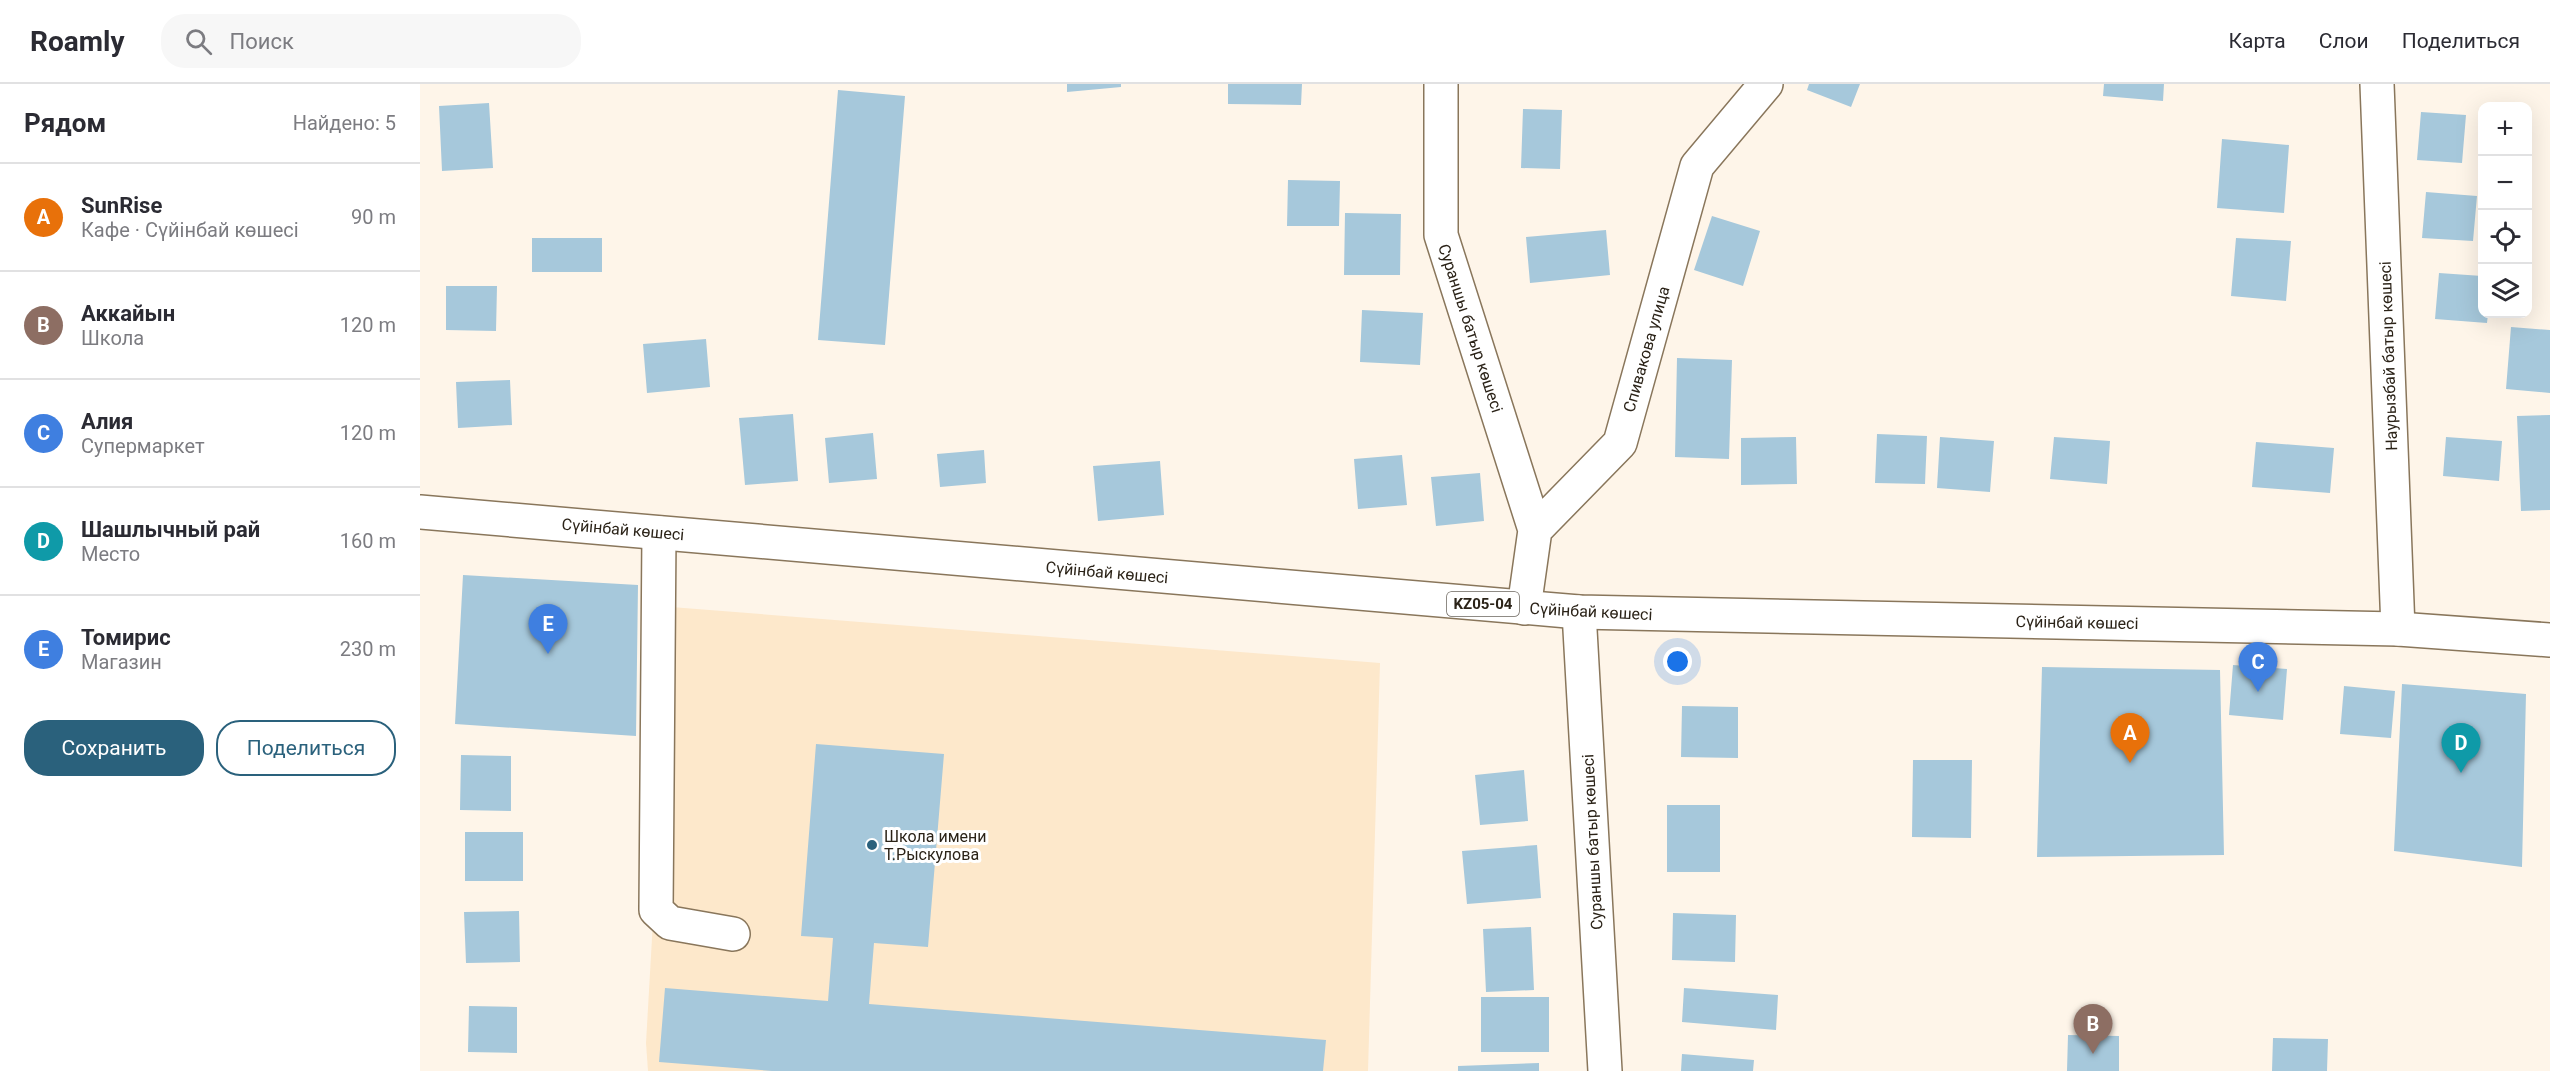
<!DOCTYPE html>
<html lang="ru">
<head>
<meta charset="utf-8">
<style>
  body { margin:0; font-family:Roboto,sans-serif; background:#f7f7f7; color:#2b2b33 }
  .controls { position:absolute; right:18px; top:18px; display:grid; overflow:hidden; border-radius:12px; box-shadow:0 6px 24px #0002 }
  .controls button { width:54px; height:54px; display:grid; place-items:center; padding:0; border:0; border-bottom:2px solid #e1e1e2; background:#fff; color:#2b2b33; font:30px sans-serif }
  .you { position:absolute; left:1258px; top:578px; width:21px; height:21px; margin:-15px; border:4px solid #fff; border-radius:50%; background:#1a73e8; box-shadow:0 0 0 9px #1a73e833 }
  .badge { display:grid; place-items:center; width:39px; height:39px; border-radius:50%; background:#2a617c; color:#fff; font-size:20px; font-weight:700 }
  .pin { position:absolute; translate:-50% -50px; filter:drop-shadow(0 2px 3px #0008) }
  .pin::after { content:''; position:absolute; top:32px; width:21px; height:18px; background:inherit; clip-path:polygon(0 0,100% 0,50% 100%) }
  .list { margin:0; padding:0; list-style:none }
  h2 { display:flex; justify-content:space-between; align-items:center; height:78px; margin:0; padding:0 24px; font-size:26px }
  h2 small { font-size:20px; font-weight:400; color:#7c7c81 }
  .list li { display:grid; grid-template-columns:39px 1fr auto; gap:18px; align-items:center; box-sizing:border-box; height:108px; padding:0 24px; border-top:2px solid #e1e1e2 }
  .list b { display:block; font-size:22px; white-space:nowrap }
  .list p { margin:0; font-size:20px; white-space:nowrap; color:#7c7c81 }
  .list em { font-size:20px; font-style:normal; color:#7c7c81 }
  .actions { display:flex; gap:12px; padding:18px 24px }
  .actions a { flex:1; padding:14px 0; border:2px solid #2a617c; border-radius:24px; text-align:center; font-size:21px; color:#2a617c }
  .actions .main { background:#2a617c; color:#fff }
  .icon { flex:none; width:33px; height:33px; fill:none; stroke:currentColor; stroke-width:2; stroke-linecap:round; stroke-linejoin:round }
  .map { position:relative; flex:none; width:2130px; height:987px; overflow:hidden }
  header { display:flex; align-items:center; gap:36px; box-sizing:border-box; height:84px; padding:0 30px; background:#fff; border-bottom:2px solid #e1e1e2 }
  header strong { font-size:28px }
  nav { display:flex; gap:33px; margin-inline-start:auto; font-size:21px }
  .search { width:420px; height:54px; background:#f7f7f7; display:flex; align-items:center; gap:15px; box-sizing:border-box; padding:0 21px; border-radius:24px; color:#7c7c81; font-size:22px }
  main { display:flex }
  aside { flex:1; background:#fff }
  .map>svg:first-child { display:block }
  .built { fill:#fde8cb }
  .building { fill:#a6c8db }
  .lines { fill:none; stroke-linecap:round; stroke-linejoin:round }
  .minor-casing { stroke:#89765b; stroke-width:36 }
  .major-casing { stroke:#89765b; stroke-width:36 }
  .minor { stroke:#fff; stroke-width:33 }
  .major { stroke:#fff; stroke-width:33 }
  .poi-dot { fill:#2a617c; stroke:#fff; stroke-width:2 }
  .labels { text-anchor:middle; stroke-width:6; stroke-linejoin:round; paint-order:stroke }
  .shield { fill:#fff; stroke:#6b655d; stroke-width:1.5 }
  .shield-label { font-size:15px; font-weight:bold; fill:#2b2318 }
  .street-label { font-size:16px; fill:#2b2318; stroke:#fff }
  .poi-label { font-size:16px; fill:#2b2318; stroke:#fff; text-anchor:start }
</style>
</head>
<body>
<header>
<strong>Roamly</strong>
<div class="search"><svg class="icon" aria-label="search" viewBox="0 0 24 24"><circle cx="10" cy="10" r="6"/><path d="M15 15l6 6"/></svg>Поиск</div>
<nav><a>Карта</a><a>Слои</a><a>Поделиться</a></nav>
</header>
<main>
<aside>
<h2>Рядом<small>Найдено: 5</small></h2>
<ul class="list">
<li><span class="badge" style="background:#e8710a">A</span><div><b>SunRise</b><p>Кафе · Сүйінбай көшесі</p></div><em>90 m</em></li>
<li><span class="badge" style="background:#8d6e63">B</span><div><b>Аккайын</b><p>Школа</p></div><em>120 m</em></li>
<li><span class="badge" style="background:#3f7fe0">C</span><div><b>Алия</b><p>Супермаркет</p></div><em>120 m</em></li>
<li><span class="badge" style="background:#0f9aa8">D</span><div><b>Шашлычный рай</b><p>Место</p></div><em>160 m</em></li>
<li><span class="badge" style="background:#3f7fe0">E</span><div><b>Томирис</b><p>Магазин</p></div><em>230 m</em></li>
</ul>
<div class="actions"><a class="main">Сохранить</a><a>Поделиться</a></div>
</aside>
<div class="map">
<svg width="2130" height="987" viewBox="0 0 2130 987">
  <rect width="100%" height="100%" fill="#fef5e9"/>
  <path class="built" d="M251 523 960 579 948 987H228L226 959Z"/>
  <path class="building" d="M647 0H701V3L647 8Z
    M808 0H882L881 21 808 20Z
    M1389 0H1440L1431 23 1387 6Z
    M1684 0H1744L1743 17 1683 12Z
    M418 6 485 12 465 261 398 256Z
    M69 19 73 84 22 87 19 22Z
    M1103 25 1142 26 1140 85 1101 84Z
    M2001 28 2046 31 2042 79 1997 76Z
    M1802 55 1869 61 1864 129 1797 124Z
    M868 96 920 97 919 142H867Z
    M2006 108 2057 112 2053 157 2002 154Z
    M925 129 981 130 980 191H924Z
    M1292 132 1340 147 1323 202 1274 186Z
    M1186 146 1190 191 1110 199 1106 153Z
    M112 154H182V188H112Z
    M1816 154 1871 157 1866 217 1811 212Z
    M2019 189 2062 192V230H2068L2067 239 2015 235Z
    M26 202H77L76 247 26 246Z
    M942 226 1003 229 1000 281 940 278Z
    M2091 243 2130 246V309L2086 305Z
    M286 255 290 303 227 309 223 260Z
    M1257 274 1312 276 1309 375 1255 373Z
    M90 296 92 341 38 344 36 298Z
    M373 330 378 397 325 401 319 334Z
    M2130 331V426L2101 427 2097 332Z
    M453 349 457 395 409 399 405 354Z
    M1457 350 1507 352 1505 400 1455 399Z
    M1376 353 1377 400 1321 401V354Z
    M1520 353 1574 357 1570 408 1517 404Z
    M1634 353 1690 357 1687 400 1630 395Z
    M2026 353 2082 357 2079 397 2023 392Z
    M1836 358 1914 364 1910 409 1832 403Z
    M564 366 566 399 520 403 517 370Z
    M982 371 987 421 938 425 934 375Z
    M740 377 744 431 678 437 673 382Z
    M1060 389 1064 437 1016 442 1011 393Z
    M43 491 218 501 216 652 35 640Z
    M1813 581 1867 585 1863 636 1809 631Z
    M1622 583 1800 586 1804 771 1617 773Z
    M1982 600 2106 610 2102 783 1974 767Z
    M1924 602 1975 607 1971 654 1920 650Z
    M1262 622 1318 623V674L1261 673Z
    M396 660 524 670 508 863 454 859 449 920 906 956 903 987H352L239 978 245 904 408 917 413 854 381 852Z
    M41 671 91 672V727L40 726Z
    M1493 676H1552L1551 754 1492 753Z
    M1104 686 1108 737 1060 741 1055 691Z
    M1247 721H1300V788H1247Z
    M45 748H103V797H45Z
    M1117 761 1121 814 1047 820 1042 767Z
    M99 827 100 878 46 879 44 828Z
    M1253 829 1316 831 1315 878 1252 876Z
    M1111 843 1114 906 1066 908 1063 845Z
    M1264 904 1358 911 1356 946 1262 938Z
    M1061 913H1129V968H1061Z
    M49 922 97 923V969L48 968Z
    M1648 951 1699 952V987H1647Z
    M1853 954 1908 955 1907 987H1852Z
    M1262 970 1334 976 1333 987H1261Z
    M1119 979V987H1038V982Z"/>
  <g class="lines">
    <g class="minor-casing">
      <path id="minor" d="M1021 0V151L1115 446
        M1957 0 1978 545
        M239 449 236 826 250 839 313 850
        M1104 524 1115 446 1200 359 1277 82 1346 0
        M1159 528 1185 987"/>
    </g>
    <g class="major-casing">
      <path id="major" d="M0 428 1159 528 1978 545 2130 556"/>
    </g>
    <use href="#minor" class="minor"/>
    <use href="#major" class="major"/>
  </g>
  <circle class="poi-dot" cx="452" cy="761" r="6"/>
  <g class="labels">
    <rect class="shield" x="1027" y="508" width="72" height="24" rx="4.5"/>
    <g class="shield-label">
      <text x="1063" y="525">KZ05-04</text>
    </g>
    <g class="street-label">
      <text transform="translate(1051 244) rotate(72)" y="6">Сураншы батыр көшесі</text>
      <text transform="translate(1226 265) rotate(-74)" y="6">Спивакова улица</text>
      <text transform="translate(1968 272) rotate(-92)" y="6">Наурызбай батыр көшесі</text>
      <text transform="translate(203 445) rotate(5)" y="6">Сүйінбай көшесі</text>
      <text transform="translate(687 488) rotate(5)" y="6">Сүйінбай көшесі</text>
      <text transform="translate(1171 527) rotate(3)" y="6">Сүйінбай көшесі</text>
      <text transform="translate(1657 538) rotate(1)" y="6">Сүйінбай көшесі</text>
      <text transform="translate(1172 758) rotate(-93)" y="6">Сураншы батыр көшесі</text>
    </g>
    <g class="poi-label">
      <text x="464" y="758">Школа имени<tspan x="464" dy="18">Т.Рыскулова</tspan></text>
    </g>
  </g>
</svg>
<div class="controls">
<button>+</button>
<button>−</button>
<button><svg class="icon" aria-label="locate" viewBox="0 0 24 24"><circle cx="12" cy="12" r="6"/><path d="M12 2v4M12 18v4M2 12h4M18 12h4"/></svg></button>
<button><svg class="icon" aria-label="layers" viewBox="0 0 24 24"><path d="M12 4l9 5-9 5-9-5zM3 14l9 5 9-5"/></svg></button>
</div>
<div class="you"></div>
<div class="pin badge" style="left:1710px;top:679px;background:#e8710a">A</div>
<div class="pin badge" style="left:1673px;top:970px;background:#8d6e63">B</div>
<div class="pin badge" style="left:1838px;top:608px;background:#3f7fe0">C</div>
<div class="pin badge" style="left:2041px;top:689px;background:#0f9aa8">D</div>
<div class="pin badge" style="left:128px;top:570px;background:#3f7fe0">E</div>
</div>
</main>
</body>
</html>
